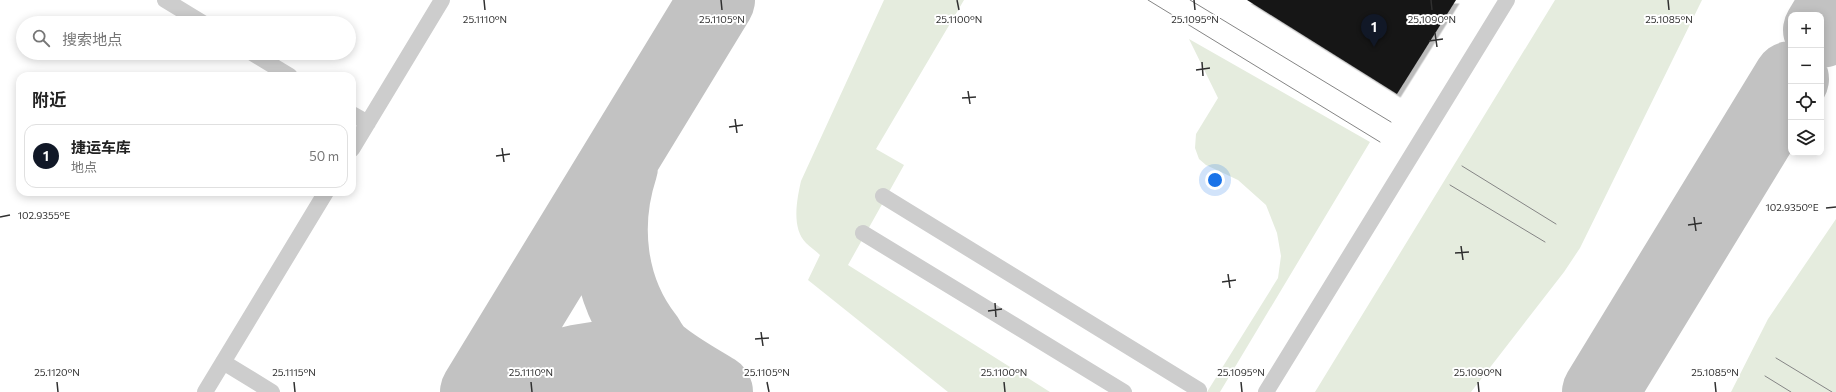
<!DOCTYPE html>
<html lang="zh">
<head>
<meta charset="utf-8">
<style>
  body { margin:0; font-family:Commissioner,"Noto Sans SC",sans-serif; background:#f2f2f2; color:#222 }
  .controls { position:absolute; right:12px; top:12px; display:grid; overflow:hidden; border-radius:8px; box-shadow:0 2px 10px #0003 }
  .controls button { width:36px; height:36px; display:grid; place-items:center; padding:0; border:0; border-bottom:1px solid #e0e0e0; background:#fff; color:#222; font:20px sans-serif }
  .you { position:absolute; left:1215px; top:180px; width:14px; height:14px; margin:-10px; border:3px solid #fff; border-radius:50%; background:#1a73e8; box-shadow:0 0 0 6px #1a73e833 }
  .badge { display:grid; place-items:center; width:26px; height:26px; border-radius:50%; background:#111827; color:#fff; font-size:13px; font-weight:700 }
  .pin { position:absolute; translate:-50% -33px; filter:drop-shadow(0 1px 2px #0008) }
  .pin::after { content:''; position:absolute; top:21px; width:14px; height:12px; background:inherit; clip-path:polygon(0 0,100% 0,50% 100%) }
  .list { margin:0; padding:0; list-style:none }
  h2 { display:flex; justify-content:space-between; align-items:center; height:52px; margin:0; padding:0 16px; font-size:17px }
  h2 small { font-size:13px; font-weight:400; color:#767676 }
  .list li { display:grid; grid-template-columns:26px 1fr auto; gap:12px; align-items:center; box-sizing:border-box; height:64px; margin:0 8px 8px; padding:0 8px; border:1px solid #e0e0e0; border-radius:12px }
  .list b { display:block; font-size:15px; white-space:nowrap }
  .list p { margin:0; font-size:13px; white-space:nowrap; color:#767676 }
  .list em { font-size:13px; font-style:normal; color:#767676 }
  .icon { flex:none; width:22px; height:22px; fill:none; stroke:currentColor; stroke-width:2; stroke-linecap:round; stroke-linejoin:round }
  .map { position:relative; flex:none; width:1836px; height:392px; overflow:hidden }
  .search { position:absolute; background:#fff; box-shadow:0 2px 10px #0003; left:16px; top:16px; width:340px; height:44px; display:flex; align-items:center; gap:10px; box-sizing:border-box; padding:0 14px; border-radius:22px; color:#767676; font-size:15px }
  .panel { position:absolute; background:#fff; box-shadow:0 2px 10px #0003; left:16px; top:72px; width:340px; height:124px; border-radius:12px }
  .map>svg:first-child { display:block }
  .green { fill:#e5ecde }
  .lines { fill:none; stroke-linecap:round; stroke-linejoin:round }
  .taxiway { stroke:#c2c2c2; stroke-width:76 }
  .building { fill:#171717; filter:url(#shadow) }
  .lane { stroke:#cdcdcd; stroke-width:16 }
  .tram { stroke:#858585; stroke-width:1 }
  .ticks { fill:none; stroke:#303030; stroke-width:1.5 }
  .ticks-label { font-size:10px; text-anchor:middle; fill:#303030; stroke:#fff; stroke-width:4; stroke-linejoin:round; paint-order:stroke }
</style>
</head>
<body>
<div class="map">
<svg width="1836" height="392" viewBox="0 0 1836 392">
  <defs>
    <filter id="shadow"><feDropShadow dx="3.5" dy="3.5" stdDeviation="0" flood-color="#0004"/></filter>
  </defs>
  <rect width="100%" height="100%" fill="#fff"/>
  <path class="green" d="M884 0H964L876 149 904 165 848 265 1050 392H948L808 280 820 255C816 251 810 247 806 243 791 228 797 199 801 181Z
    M1555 0H1702L1580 248 1564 272 1471 392H1315Z
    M1189 39 1370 142 1220 392H1207L1278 278 1281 256 1277 233 1266 205 1238 180 1206 165 1199 159 1195 148 1196 134 1218 98Z
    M1836 219V392H1731L1768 319Z"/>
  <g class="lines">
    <path class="taxiway" d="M1821 30 1836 5
      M620 167C601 225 608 290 646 338 650 345 655 353 661 357 677 370 697 381 715 392
      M478 392 717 0
      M502 392C555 362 600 355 660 357
      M1600 392 1791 79"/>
  </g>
  <path class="building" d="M1247 0H1456L1397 94Z"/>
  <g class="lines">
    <path class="lane" d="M165 0 203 23
      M252 53 290 76
      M352 114 368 123
      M352 149 442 0
      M883 196 1199 390
      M863 233 1124 392
      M223 362 272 392
      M205 392 326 192
      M1266 392 1507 0"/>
    <path class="tram" d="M1148 0 1380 142
      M1190 0 1391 122
      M1462 166 1556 224
      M1450 185 1545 242
      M1776 358 1832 392
      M1765 376 1791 392"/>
  </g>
  <path class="ticks" d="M484 0 485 10M721 0 722 10M957 0 959 10M1194 0 1195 10M1431 0 1432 10M1668 0 1669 10M1435 33 1437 47M1429 41 1443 39M1202 62 1203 76M1196 70 1210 68M968 91 970 104M962 98 976 97M735 119 737 133M729 127 743 125M502 148 504 162M496 156 510 154M1826 208 1836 207M0 217 10 215M1694 217 1696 231M1688 225 1702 223M1461 246 1463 260M1455 253 1469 252M1228 274 1230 288M1222 282 1236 280M995 303 996 317M988 311 1002 309M761 332 763 346M755 339 769 338M57 382 58 392M294 382 295 392M531 382 532 392M767 382 769 392M1004 382 1005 392M1241 382 1242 392M1478 382 1479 392M1715 382 1716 392"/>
  <g class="ticks-label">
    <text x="485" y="23">25.1110°N</text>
    <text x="722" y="23">25.1105°N</text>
    <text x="959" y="23">25.1100°N</text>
    <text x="1195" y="23">25.1095°N</text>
    <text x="1432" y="23">25.1090°N</text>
    <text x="1669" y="23">25.1085°N</text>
    <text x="1792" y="211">102.9350°E</text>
    <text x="44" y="219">102.9355°E</text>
    <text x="57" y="376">25.1120°N</text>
    <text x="294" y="376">25.1115°N</text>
    <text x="531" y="376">25.1110°N</text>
    <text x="767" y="376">25.1105°N</text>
    <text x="1004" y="376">25.1100°N</text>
    <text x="1241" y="376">25.1095°N</text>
    <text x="1478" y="376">25.1090°N</text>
    <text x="1715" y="376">25.1085°N</text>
  </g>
</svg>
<div class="controls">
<button>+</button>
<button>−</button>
<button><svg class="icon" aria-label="locate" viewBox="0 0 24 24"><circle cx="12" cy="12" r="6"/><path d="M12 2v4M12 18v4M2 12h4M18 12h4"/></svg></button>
<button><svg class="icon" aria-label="layers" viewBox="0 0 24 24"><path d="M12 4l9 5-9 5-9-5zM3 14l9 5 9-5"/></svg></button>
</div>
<div class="you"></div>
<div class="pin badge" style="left:1374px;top:47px">1</div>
<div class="search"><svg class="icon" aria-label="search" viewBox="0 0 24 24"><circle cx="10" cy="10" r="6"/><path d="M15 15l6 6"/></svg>搜索地点</div>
<section class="panel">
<h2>附近<small></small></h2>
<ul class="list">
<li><span class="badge">1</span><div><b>捷运车库</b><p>地点</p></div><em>50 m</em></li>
</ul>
</section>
</div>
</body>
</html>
